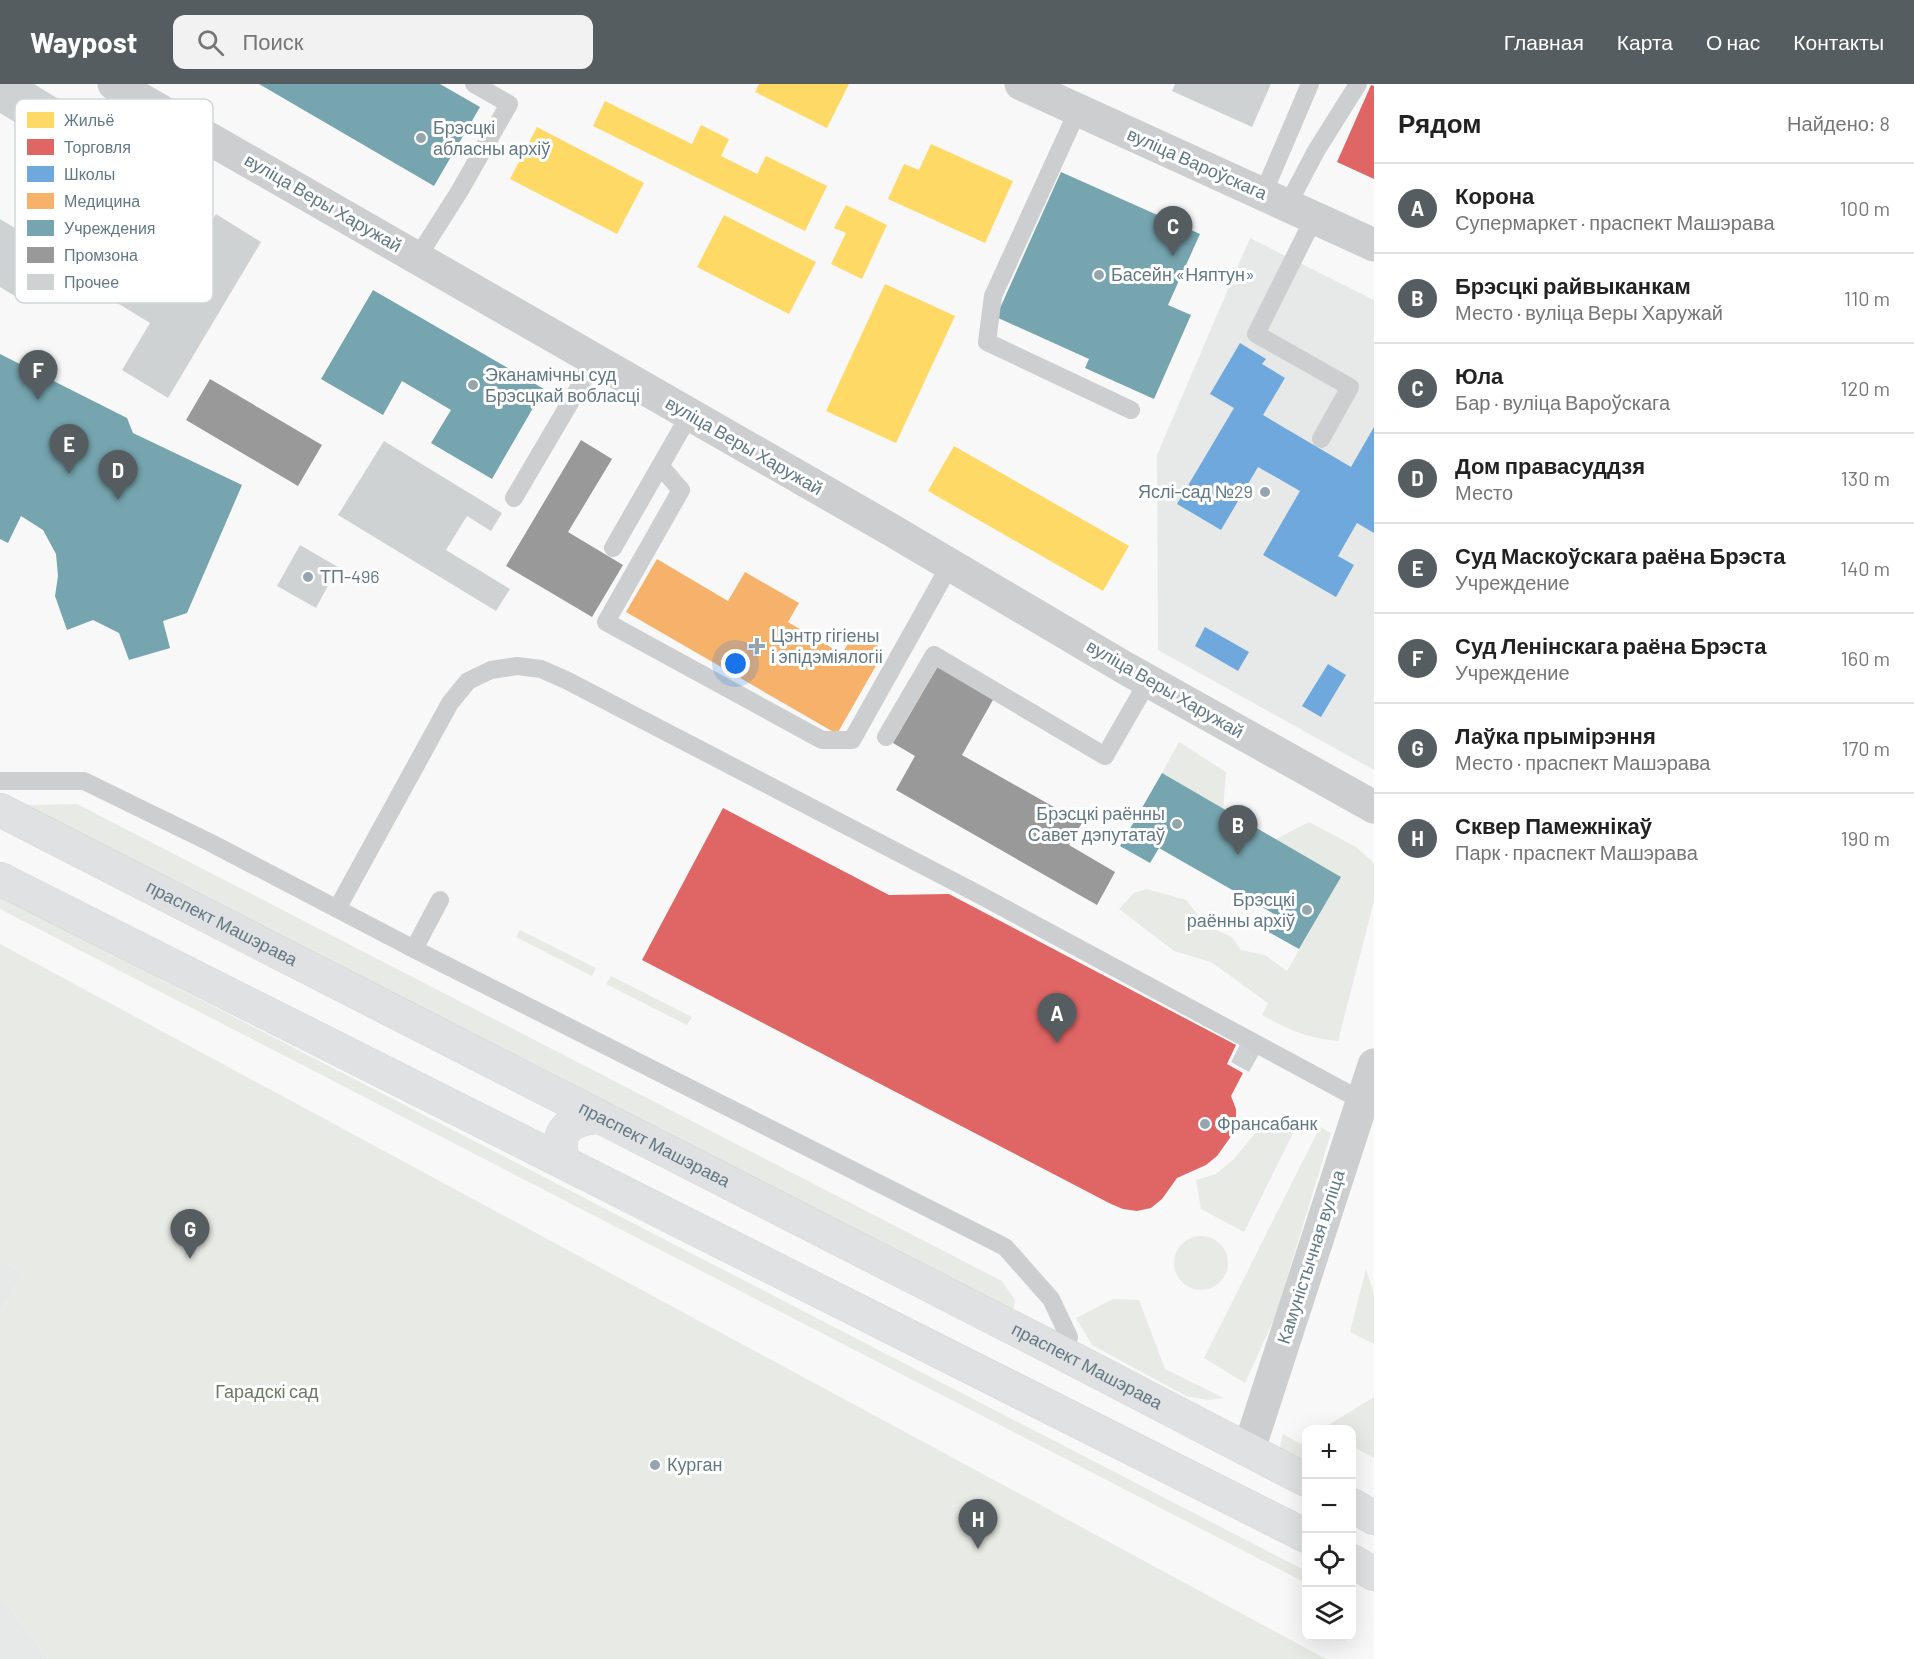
<!DOCTYPE html>
<html lang="ru">
<head>
<meta charset="utf-8">
<style>
  body { margin:0; font-family:Barlow,sans-serif; background:#f2f2f2; color:#222 }
  .controls { position:absolute; right:18px; bottom:18px; display:grid; overflow:hidden; border-radius:12px; box-shadow:0 6px 24px #0002 }
  .controls button { width:54px; height:54px; display:grid; place-items:center; padding:0; border:0; border-bottom:2px solid #e0e0e0; background:#fff; color:#222; font:30px sans-serif }
  .you { position:absolute; left:736px; top:580px; width:21px; height:21px; margin:-15px; border:4px solid #fff; border-radius:50%; background:#1a73e8; box-shadow:0 0 0 9px #1a73e833 }
  .badge { display:grid; place-items:center; width:39px; height:39px; border-radius:50%; background:#565d61; color:#fff; font-size:20px; font-weight:700 }
  .pin { position:absolute; translate:-50% -50px; filter:drop-shadow(0 2px 3px #0008) }
  .pin::after { content:''; position:absolute; top:32px; width:21px; height:18px; background:inherit; clip-path:polygon(0 0,100% 0,50% 100%) }
  .list { margin:0; padding:0; list-style:none }
  h2 { display:flex; justify-content:space-between; align-items:center; height:78px; margin:0; padding:0 24px; font-size:26px }
  h2 small { font-size:20px; font-weight:400; color:#767676 }
  .list li { display:grid; grid-template-columns:39px 1fr auto; gap:18px; align-items:center; box-sizing:border-box; height:90px; padding:0 24px; border-top:2px solid #e0e0e0 }
  .list b { display:block; font-size:22px; white-space:nowrap }
  .list p { margin:0; font-size:20px; white-space:nowrap; color:#767676 }
  .list em { font-size:20px; font-style:normal; color:#767676 }
  .icon { flex:none; width:33px; height:33px; fill:none; stroke:currentColor; stroke-width:2; stroke-linecap:round; stroke-linejoin:round }
  .map { position:relative; flex:none; width:1374px; height:1575px; overflow:hidden }
  header { display:flex; align-items:center; gap:36px; box-sizing:border-box; height:84px; padding:0 30px; background:#565d61; color:#fff }
  header strong { font-size:28px }
  nav { display:flex; gap:33px; margin-inline-start:auto; font-size:21px }
  .search { width:420px; height:54px; background:#f2f2f2; display:flex; align-items:center; gap:15px; box-sizing:border-box; padding:0 21px; border-radius:12px; color:#767676; font-size:22px }
  main { display:flex }
  aside { flex:1; background:#fff }
  .map>svg:first-child { display:block }
  .built { fill:#e7e9e9 }
  .green { fill:#e8eae5 }
  .homes { fill:#ffd966 }
  .shops { fill:#e06666 }
  .schools { fill:#6fa8dc }
  .health { fill:#f6b26b }
  .public { fill:#76a5af }
  .industry { fill:#999 }
  .building { fill:#cfd2d2 }
  .lines { fill:none; stroke-linecap:round; stroke-linejoin:round }
  .primary-casing { stroke:#d4d5d6; stroke-width:34 }
  .lane { stroke:#cdcecf; stroke-width:18 }
  .street { stroke:#cdcecf; stroke-width:33 }
  .primary { stroke:#e0e1e2; stroke-width:33 }
  .poi-dot { fill:#96a5ad; stroke:#fff; stroke-width:2 }
  .labels { text-anchor:middle; stroke-width:6; stroke-linejoin:round; paint-order:stroke }
  .poi-label { font-size:18px; fill:#627984; stroke:#fff; text-anchor:start }
  .street-label { font-size:18px; fill:#627984; stroke:#fff }
  .park-label { font-size:18px; fill:#697a62; stroke:#fff }
  .key { fill:#fff; stroke:#d0d7da; stroke-width:1.5 }
  .key-label { font-size:16px; fill:#627984 }
</style>
</head>
<body>
<header>
<strong>Waypost</strong>
<div class="search"><svg class="icon" aria-label="search" viewBox="0 0 24 24"><circle cx="10" cy="10" r="6"/><path d="M15 15l6 6"/></svg>Поиск</div>
<nav><a>Главная</a><a>Карта</a><a>О нас</a><a>Контакты</a></nav>
</header>
<main>
<div class="map">
<svg width="1374" height="1575" viewBox="0 0 1374 1575">
  <rect width="100%" height="100%" fill="#f8f8f8"/>
  <path class="built" d="M1250 154 1374 216V686L1158 566 1157 371Z
    M0 1177 23 1188 0 1230Z
    M0 1511 48 1575H0Z"/>
  <path class="green" d="M1179 658 1226 688 1223 725 1162 689Z
    M77 720 1002 1197 1015 1216 1013 1228 528 980 28 721Z
    M1309 738 1356 763 1374 779V817L1338 957C1310 955 1286 945 1262 931L1268 919 1211 878 1174 867 1119 825 1134 809 1147 805 1186 816 1207 842 1232 853 1241 866 1265 871 1287 887 1341 793 1276 755Z
    M0 812 1306 1487V1499L0 825Z
    M520 846 596 884 592 892 516 853Z
    M0 860 41 882 1326 1575H48L0 1511V1230L23 1188 0 1177Z
    M611 892 692 933 687 941 606 900Z
    M1276 1043 1294 1047 1244 1148 1201 1125 1196 1096 1216 1090 1233 1076 1257 1047Z
    M1320 1043 1331 1049 1275 1233 1245 1299 1204 1274Z
    M1174 1179a27 27 0 1 1 54 0a27 27 0 1 1-54 0Z
    M1366 1185 1374 1210V1260L1350 1248Z
    M1113 1215 1139 1216 1165 1285 1224 1314 1208 1316 1186 1312 1092 1261 1076 1234Z
    M1374 1313V1374L1352 1362V1346L1322 1345Z
    M1283 1350 1306 1363V1379L1279 1367Z"/>
  <path class="homes" d="M759 0H849L827 44 755 8Z
    M605 17 692 60 701 41 729 55 721 72 757 90 766 72 827 102 805 147 593 42Z
    M537 43 644 99 617 150 510 95Z
    M931 60 1013 97 985 159 888 115 904 80 919 86Z
    M846 121 887 141 862 195 831 180 846 149 834 144Z
    M724 131 816 178 789 230 697 183Z
    M885 200 955 232 896 359 826 327Z
    M954 362 1129 462 1103 507 928 407Z"/>
  <path class="shops" d="M1371 1 1374 2V95L1337 78Z
    M723 724 889 811 949 810 1236 961 1227 980 1243 989 1231 1012 1236 1025V1039L1232 1051 1217 1072 1206 1081 1177 1094 1162 1115 1151 1124 1137 1127 1123 1125 1111 1120 642 876Z"/>
  <path class="schools" d="M1240 259 1266 275 1262 280 1285 294 1263 331 1351 383 1374 343V449L1357 439 1338 472 1354 481 1336 513 1263 471 1300 407 1258 383 1221 446 1177 420 1234 324 1210 310Z
    M1205 543 1249 568 1238 587 1195 562Z
    M1328 580 1346 591 1321 633 1302 622Z"/>
  <path class="health" d="M657 475 728 517 745 488 799 519 788 538 842 570 854 549 885 566 837 650 626 528Z"/>
  <path class="public" d="M259 0H440L480 23 434 102Z
    M1061 88 1200 150 1168 221 1191 231 1154 315 1085 284 1089 275 996 233Z
    M373 206 544 305 492 395 431 359 451 326 402 297 383 331 321 295Z
    M0 270 127 334 133 349 242 401 187 529 163 537 170 564 129 576 119 549 93 536 67 546 55 512 58 492 56 470 43 446 21 432 8 459 0 455Z
    M1162 689 1341 793 1299 865 1265 846 1274 830 1159 764 1150 779 1120 762Z"/>
  <path class="industry" d="M210 295 322 361 298 402 186 336Z
    M581 356 612 375 568 448 623 481 592 533 506 482Z
    M938 582 994 614 962 671 1082 739 1069 761 1115 788 1097 821 896 706 915 672 893 659Z"/>
  <path class="building" d="M0 0H34L72 23 50 60 0 29Z
    M1175 0H1271L1252 43 1172 7Z
    M216 130 261 158 168 314 122 286 150 239 109 214 126 187 167 211Z
    M0 135 54 168 25 218 0 203Z
    M384 357 502 429 491 447 467 432 446 466 510 505 496 527 338 431Z
    M300 461 338 483 316 524 277 502Z
    M1240 960 1259 970 1249 988 1231 978Z"/>
  <g class="lines">
    <g class="primary-casing">
      <g id="primary">
        <path id="s1" d="M0 726 1064 1270 1306 1396"/>
        <path d="M0 795 1306 1452"/>
        <path d="M564 1077C553 1046 571 1035 599 1033"/>
        <path d="M1352 1421 1374 1434"/>
        <path d="M1352 1477 1374 1490"/>
      </g>
    </g>
    <path class="lane" d="M1078 26 993 212 987 258 1131 326
      M1263 110 1310 0
      M1287 122 1316 67 1358 0
      M1314 134 1256 250 1350 303 1321 355
      M417 174 459 108 509 20 474 0
      M661 383 681 406 606 538 822 656H852L950 481
      M514 414 595 276
      M613 464 690 330
      M886 653 934 571 1105 672 1148 597
      M0 697H84L211 759 414 865 1005 1163 1051 1215 1069 1253 1064 1270
      M337 825 450 619 468 597 491 586 517 582 541 585 566 596 978 810 1368 1020
      M414 865 440 816"/>
    <path class="street" d="M114 0 893 447 1125 584 1374 723
      M1021 0 1374 161
      M1249 1365 1374 981"/>
    <use href="#primary" class="primary"/>
  </g>
  <g class="poi-dot">
    <circle cx="421" cy="54" r="6"/>
    <circle cx="1099" cy="191" r="6"/>
    <circle cx="473" cy="301" r="6"/>
    <circle cx="1265" cy="408" r="6"/>
    <circle cx="308" cy="493" r="6"/>
    <path d="M754 553h6v6h6v6h-6v6h-6v-6h-6v-6h6z"/>
    <circle cx="1177" cy="740" r="6"/>
    <circle cx="1307" cy="826" r="6"/>
    <circle cx="1205" cy="1040" r="6"/>
    <circle cx="655" cy="1381" r="6"/>
  </g>
  <g class="labels">
    <g class="poi-label">
      <text x="433" y="50">Брэсцкі<tspan x="433" dy="21">абласны архіў</tspan></text>
      <text x="1111" y="197">Басейн «Няптун»</text>
      <text x="485" y="297">Эканамічны суд<tspan x="485" dy="21">Брэсцкай вобласці</tspan></text>
      <text x="1253" y="414" text-anchor="end">Яслі-сад №29</text>
      <text x="320" y="499">ТП-496</text>
      <text x="771" y="558">Цэнтр гігіены<tspan x="771" dy="21">і эпідэміялогіі</tspan></text>
      <text x="1165" y="736" text-anchor="end">Брэсцкі раённы<tspan x="1165" dy="21">Савет дэпутатаў</tspan></text>
      <text x="1295" y="822" text-anchor="end">Брэсцкі<tspan x="1295" dy="21">раённы архіў</tspan></text>
      <text x="1217" y="1046">Франсабанк</text>
      <text x="667" y="1387">Курган</text>
    </g>
    <g class="street-label">
      <text transform="translate(1197 80) rotate(24)" y="6">вуліца Вароўскага</text>
      <text transform="translate(323 119) rotate(30)" y="6">вуліца Веры Харужай</text>
      <text transform="translate(744 362) rotate(30)" y="6">вуліца Веры Харужай</text>
      <text transform="translate(1165 605) rotate(30)" y="6">вуліца Веры Харужай</text>
      <text dy="6" stroke="none"><textPath href="#s1" startOffset="249">праспект Машэрава</textPath></text>
      <text dy="6" stroke="none"><textPath href="#s1" startOffset="735">праспект Машэрава</textPath></text>
      <text transform="translate(1311 1173) rotate(-72)" y="6">Камуністычная вуліца</text>
      <text dy="6" stroke="none"><textPath href="#s1" startOffset="1221">праспект Машэрава</textPath></text>
    </g>
    <g class="park-label">
      <text x="267" y="1314">Гарадскі сад</text>
    </g>
  </g>
  <rect x="15" y="15" width="198" height="204" rx="9" class="key"/>
  <rect x="27" y="28" width="27" height="16" fill="#ffd966"/>
  <rect x="27" y="55" width="27" height="16" fill="#e06666"/>
  <rect x="27" y="82" width="27" height="16" fill="#6fa8dc"/>
  <rect x="27" y="109" width="27" height="16" fill="#f6b26b"/>
  <rect x="27" y="136" width="27" height="16" fill="#76a5af"/>
  <rect x="27" y="163" width="27" height="16" fill="#999"/>
  <rect x="27" y="190" width="27" height="16" fill="#cfd2d2"/>
  <g class="key-label">
    <text x="64" y="42">Жильё</text>
    <text x="64" y="69">Торговля</text>
    <text x="64" y="96">Школы</text>
    <text x="64" y="123">Медицина</text>
    <text x="64" y="150">Учреждения</text>
    <text x="64" y="177">Промзона</text>
    <text x="64" y="204">Прочее</text>
  </g>
</svg>
<div class="controls">
<button>+</button>
<button>−</button>
<button><svg class="icon" aria-label="locate" viewBox="0 0 24 24"><circle cx="12" cy="12" r="6"/><path d="M12 2v4M12 18v4M2 12h4M18 12h4"/></svg></button>
<button><svg class="icon" aria-label="layers" viewBox="0 0 24 24"><path d="M12 4l9 5-9 5-9-5zM3 14l9 5 9-5"/></svg></button>
</div>
<div class="you"></div>
<div class="pin badge" style="left:1057px;top:959px">A</div>
<div class="pin badge" style="left:1238px;top:771px">B</div>
<div class="pin badge" style="left:1173px;top:172px">C</div>
<div class="pin badge" style="left:118px;top:416px">D</div>
<div class="pin badge" style="left:69px;top:390px">E</div>
<div class="pin badge" style="left:38px;top:316px">F</div>
<div class="pin badge" style="left:190px;top:1175px">G</div>
<div class="pin badge" style="left:978px;top:1465px">H</div>
</div>
<aside>
<h2>Рядом<small>Найдено: 8</small></h2>
<ul class="list">
<li><span class="badge">A</span><div><b>Корона</b><p>Супермаркет · праспект Машэрава</p></div><em>100 m</em></li>
<li><span class="badge">B</span><div><b>Брэсцкі райвыканкам</b><p>Место · вуліца Веры Харужай</p></div><em>110 m</em></li>
<li><span class="badge">C</span><div><b>Юла</b><p>Бар · вуліца Вароўскага</p></div><em>120 m</em></li>
<li><span class="badge">D</span><div><b>Дом правасуддзя</b><p>Место</p></div><em>130 m</em></li>
<li><span class="badge">E</span><div><b>Суд Маскоўскага раёна Брэста</b><p>Учреждение</p></div><em>140 m</em></li>
<li><span class="badge">F</span><div><b>Суд Ленінскага раёна Брэста</b><p>Учреждение</p></div><em>160 m</em></li>
<li><span class="badge">G</span><div><b>Лаўка прымірэння</b><p>Место · праспект Машэрава</p></div><em>170 m</em></li>
<li><span class="badge">H</span><div><b>Сквер Памежнікаў</b><p>Парк · праспект Машэрава</p></div><em>190 m</em></li>
</ul>
</aside>
</main>
</body>
</html>
